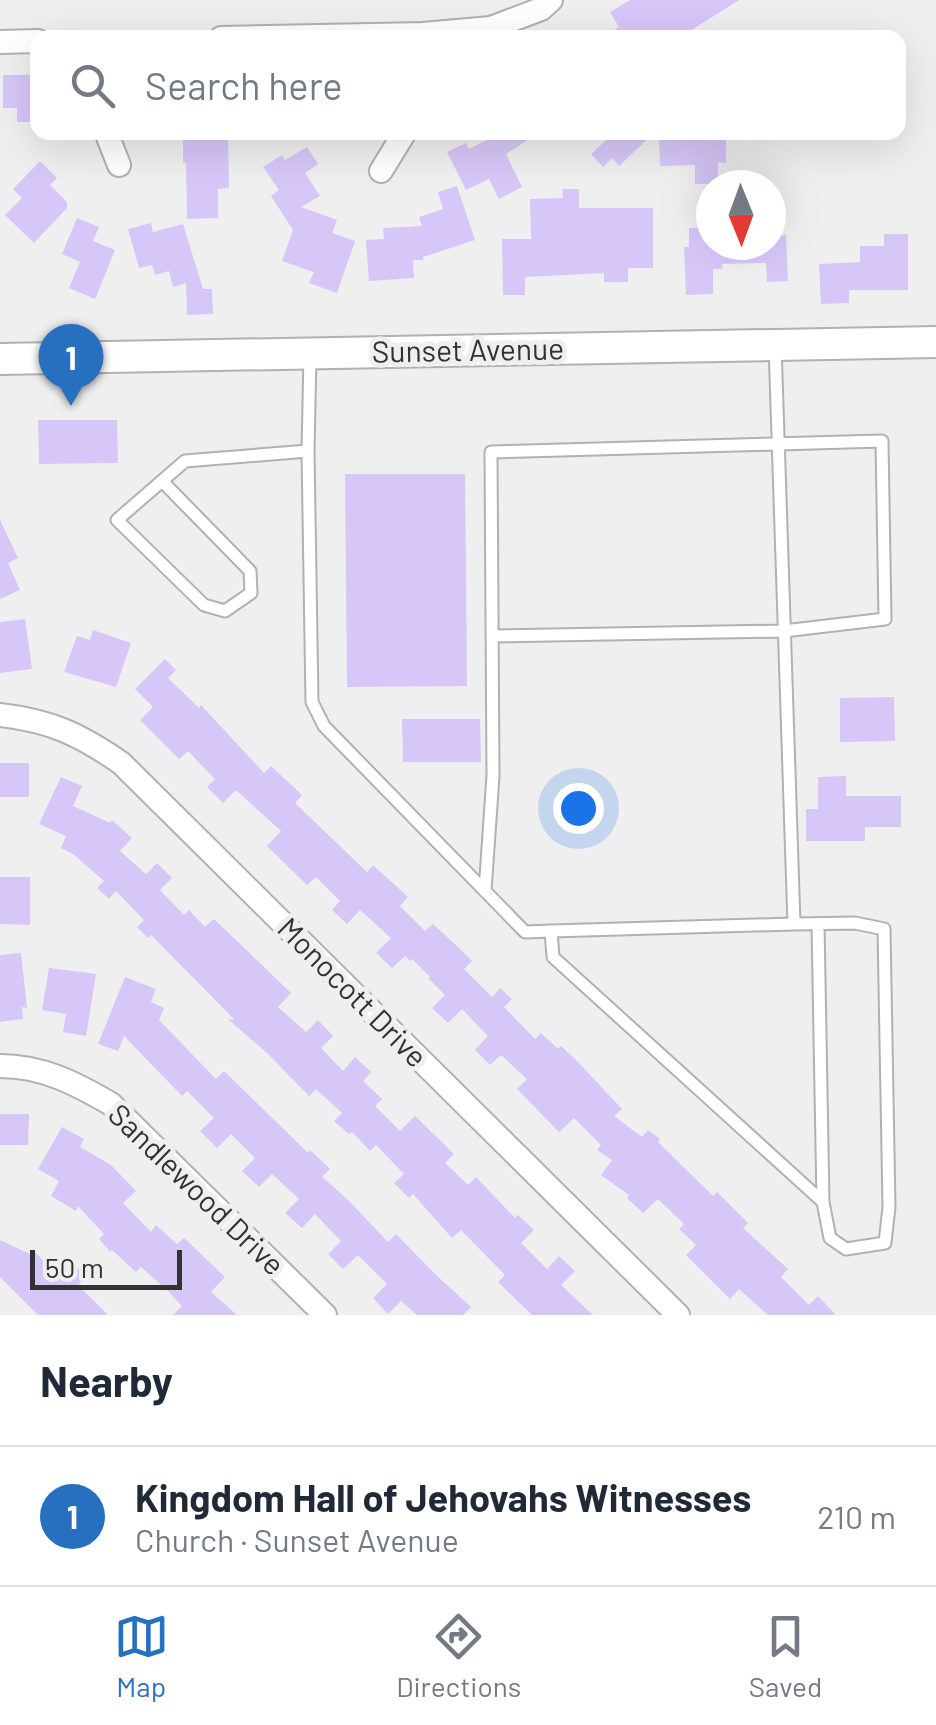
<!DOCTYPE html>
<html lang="en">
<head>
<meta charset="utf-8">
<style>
  body { margin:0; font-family:Barlow,sans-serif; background:#f6f6f7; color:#1f2937 }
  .compass { position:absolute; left:696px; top:170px; width:90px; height:90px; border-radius:50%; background:#fff; box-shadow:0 10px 40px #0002; rotate:179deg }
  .scale { position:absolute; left:30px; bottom:25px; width:152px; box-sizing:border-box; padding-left:10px; border:5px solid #323232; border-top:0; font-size:28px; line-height:35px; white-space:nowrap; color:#323232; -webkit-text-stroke:8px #efeff0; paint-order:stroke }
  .you { position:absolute; left:578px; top:808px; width:35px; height:35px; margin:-25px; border:8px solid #fff; border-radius:50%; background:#1a73e8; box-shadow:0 0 0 15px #1a73e833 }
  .badge { display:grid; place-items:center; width:65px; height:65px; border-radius:50%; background:#276fbf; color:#fff; font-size:32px; font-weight:700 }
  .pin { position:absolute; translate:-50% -82px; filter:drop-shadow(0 2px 5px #0008) }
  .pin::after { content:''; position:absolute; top:52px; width:35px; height:30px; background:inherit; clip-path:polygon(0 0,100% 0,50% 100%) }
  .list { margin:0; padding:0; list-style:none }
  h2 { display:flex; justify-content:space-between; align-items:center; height:130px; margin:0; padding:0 40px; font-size:42px }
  h2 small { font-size:32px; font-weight:400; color:#747a83 }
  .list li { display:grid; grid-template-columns:65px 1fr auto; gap:30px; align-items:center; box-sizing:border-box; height:140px; padding:0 40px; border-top:2px solid #e0e1e3 }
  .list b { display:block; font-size:38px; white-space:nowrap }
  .list p { margin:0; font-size:32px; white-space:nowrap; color:#747a83 }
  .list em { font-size:32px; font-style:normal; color:#747a83 }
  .icon { flex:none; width:55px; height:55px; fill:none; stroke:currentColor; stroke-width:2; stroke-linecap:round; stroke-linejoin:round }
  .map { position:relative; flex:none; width:936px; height:1315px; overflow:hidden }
  .search { position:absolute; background:#fff; box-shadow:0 10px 40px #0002; left:30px; right:30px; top:30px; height:110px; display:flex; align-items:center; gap:25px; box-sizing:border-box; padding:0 35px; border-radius:20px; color:#747a83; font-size:38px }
  .sheet { height:270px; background:#fff }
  nav { display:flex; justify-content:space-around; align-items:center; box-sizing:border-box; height:140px; border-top:2px solid #e0e1e3; background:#fff; font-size:28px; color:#747a83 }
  nav a { display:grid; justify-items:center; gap:5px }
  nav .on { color:#276fbf }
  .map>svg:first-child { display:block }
  .building { fill:#d7c6f8 }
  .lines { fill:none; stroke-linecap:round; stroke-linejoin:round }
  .lane-casing { stroke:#b1b1b2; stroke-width:15 }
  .street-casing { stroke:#b1b1b2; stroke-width:26 }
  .secondary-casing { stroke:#b1b1b2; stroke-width:34 }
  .lane { stroke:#fff; stroke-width:11 }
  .street { stroke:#fff; stroke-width:22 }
  .secondary { stroke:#fff; stroke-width:30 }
  .labels { text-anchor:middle; stroke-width:10; stroke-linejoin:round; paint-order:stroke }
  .street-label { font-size:30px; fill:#323232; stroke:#efeff0 }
</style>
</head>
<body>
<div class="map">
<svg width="936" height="1315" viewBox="0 0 936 1315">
  <rect width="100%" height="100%" fill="#efeff0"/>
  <path class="building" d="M630 0H739L679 38H602L619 27 610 12Z
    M3 75H38V122H17V108H3Z
    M183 132H228L229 188 218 189V218L187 219 186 163H183Z
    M502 132H540L506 154 522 187 499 199 489 179 466 190 447 152 466 143 469 149Z
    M615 132H655L619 166 612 158 603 167 591 154Z
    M659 132H726V163L718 162V184H695V165L660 166Z
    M307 147 318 164 305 173 320 196 301 207 337 220 332 233 355 241 337 293 309 283 314 272 282 261 293 230 271 196 279 190 263 167 282 155 285 160Z
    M40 161 57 178 50 185 67 202V208L34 243 5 215 22 198 13 189Z
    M457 186 475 240 423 257V260H413L414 278 369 281 366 240 384 239 383 228 422 226 419 217 443 209 438 192Z
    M562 189H579V208H653V268H628V282H604V273L525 277V295H503L502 239H531L530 199 563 198Z
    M77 218 99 227 93 241 115 250 95 299 69 288 80 262 62 254Z
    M151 223 153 232 183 224 203 289H212L213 314 187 315 186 283 173 287 169 271 155 275 152 265 139 268 128 229Z
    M711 227V245H771V236L786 235 788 281 767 282 766 263 722 264 723 269H713V294L686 295 684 247H689V228Z
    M884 234H908V290H849V303L821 304 819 264 860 262V246H884Z
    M38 420H117L118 463 39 464Z
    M345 474H465L467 686 347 687Z
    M0 520 18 558 8 563 20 590 0 599Z
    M25 619 32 669 0 673V622Z
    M93 630 131 643 116 687 64 672 77 636 90 640Z
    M165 659 176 670 168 678 199 708 201 705 264 773 271 766 302 795 295 803 367 872 373 865 408 897 400 906 425 931 433 924 458 947 472 961 464 969 492 997 500 988 512 999 504 1007 535 1039 541 1033 558 1049 561 1046 576 1060 622 1109 614 1116 642 1137 648 1130 660 1139 658 1142 713 1196 717 1192 748 1223 743 1228 788 1269 781 1277 809 1305 818 1296 836 1315H768L739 1289 730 1299 686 1255 696 1245 679 1229 684 1224 658 1199 643 1213 627 1198 629 1195 601 1175 612 1160 597 1150 601 1145 574 1118 559 1132 517 1089 527 1079 501 1055 490 1065 475 1050 488 1036 462 1009 448 1023 432 1008 445 995 428 978 430 977 412 959 410 961 405 956 392 968 376 953 391 938 360 910 347 924 332 910 340 901 316 877 307 885 267 846 281 831 236 790 223 803 207 787 215 779 188 751 179 759 140 720 153 707 135 689Z
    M894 697 895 741 840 742V698Z
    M402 719H480L481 762H403Z
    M0 763H29V797H0Z
    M846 776V796H901V827H865V841H806V809H818V777Z
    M61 777 82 786 73 806 110 823 112 820 132 838 120 851 146 874 157 863 172 878 160 890 184 915 189 910 205 927 214 919 291 993 278 1007 306 1032 318 1020 333 1036 321 1048 343 1071 355 1057 371 1072 363 1081 382 1099 375 1106 400 1131 415 1116 454 1154 445 1163 468 1185 476 1177 515 1218 518 1215 534 1230 521 1243 547 1269 559 1256 575 1271 561 1285 593 1315H532L498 1282 505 1275 461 1230 452 1238 413 1194 409 1198 394 1183 404 1174 376 1145 370 1151 352 1132 349 1134 334 1121 342 1113 316 1089 309 1096 268 1054 228 1019 235 1020 151 935 148 938 137 927 144 920 116 891 109 899 97 888 104 881 73 854 61 848 66 836 39 824Z
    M0 877H30V925L0 924Z
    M21 953 27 1008 22 1007 23 1019 0 1022V955Z
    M49 968 96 974 86 1036 63 1032 66 1014 42 1010Z
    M125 977 156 989 151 1002 164 1008 159 1020 216 1079 224 1071 308 1153 310 1150 330 1169 322 1177 347 1199 388 1242 396 1234 436 1275 471 1307 463 1315H417L401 1301 388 1314 373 1298 387 1284 358 1255 343 1269 328 1254 341 1241 315 1214 302 1228 285 1213 299 1199 272 1174 259 1187 242 1171 255 1158 231 1134 217 1148 200 1131 214 1118 187 1091 182 1096 124 1036 118 1051 98 1044Z
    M0 1114H29L28 1145H0Z
    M62 1127 84 1139 80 1147 111 1165 136 1191 123 1203 151 1232 156 1225 177 1244 184 1238 225 1277 211 1292 237 1315H173L182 1306 168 1291 141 1267 136 1272 112 1250 110 1252 99 1239 104 1234 78 1206 76 1211 51 1196 59 1181 38 1169Z
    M0 1240 30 1254 33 1250 51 1269 65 1256 86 1277 78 1285 108 1315H38L0 1277Z"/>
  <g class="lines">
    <g class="lane-casing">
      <path id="lane" d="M775 345 794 924 551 931 553 957 823 1202 830 1238 846 1249 885 1243 889 1207 884 929 855 923 794 924
        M308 451 310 355
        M162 481 250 571 251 593 225 611 204 605 117 520 185 461 308 451 312 702 324 726 525 932 551 931
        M485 891 493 776 491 452 882 441 885 619 784 631 492 636
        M818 924 823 1202"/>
    </g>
    <g class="street-casing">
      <path id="street" d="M221 38 423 34 491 28 541 9 551 0
        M0 42 38 41
        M106 132 119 165
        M381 171 405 132
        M0 715C51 721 79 734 121 763L678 1315
        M0 1066C42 1066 75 1083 111 1104L325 1315"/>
    </g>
    <g class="secondary-casing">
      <path id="secondary" d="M0 359 936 342"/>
    </g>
    <use href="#lane" class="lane"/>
    <use href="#street" class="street"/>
    <use href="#secondary" class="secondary"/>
  </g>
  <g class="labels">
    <g class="street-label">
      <text transform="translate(468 351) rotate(-1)" y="10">Sunset Avenue</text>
      <text transform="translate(352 993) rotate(45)" y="10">Monocott Drive</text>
      <text transform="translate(196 1190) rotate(44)" y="10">Sandlewood Drive</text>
    </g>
  </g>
</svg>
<svg class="compass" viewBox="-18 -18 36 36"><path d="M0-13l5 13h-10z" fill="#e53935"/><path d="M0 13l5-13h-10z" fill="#747a83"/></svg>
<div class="scale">50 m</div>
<div class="you"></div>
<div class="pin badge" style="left:71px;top:406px">1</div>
<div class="search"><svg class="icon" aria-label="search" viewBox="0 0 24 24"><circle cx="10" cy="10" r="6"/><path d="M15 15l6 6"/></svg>Search here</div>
</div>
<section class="sheet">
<h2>Nearby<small></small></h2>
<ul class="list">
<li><span class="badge">1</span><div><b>Kingdom Hall of Jehovahs Witnesses</b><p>Church · Sunset Avenue</p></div><em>210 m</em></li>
</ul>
</section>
<nav>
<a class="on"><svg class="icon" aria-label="map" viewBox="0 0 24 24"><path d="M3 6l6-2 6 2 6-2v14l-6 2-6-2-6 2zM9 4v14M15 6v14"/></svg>Map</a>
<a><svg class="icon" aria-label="directions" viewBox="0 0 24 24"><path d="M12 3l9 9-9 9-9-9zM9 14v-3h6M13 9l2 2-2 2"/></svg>Directions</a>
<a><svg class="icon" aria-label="saved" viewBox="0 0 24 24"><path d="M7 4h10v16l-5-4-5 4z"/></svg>Saved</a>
</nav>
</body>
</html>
